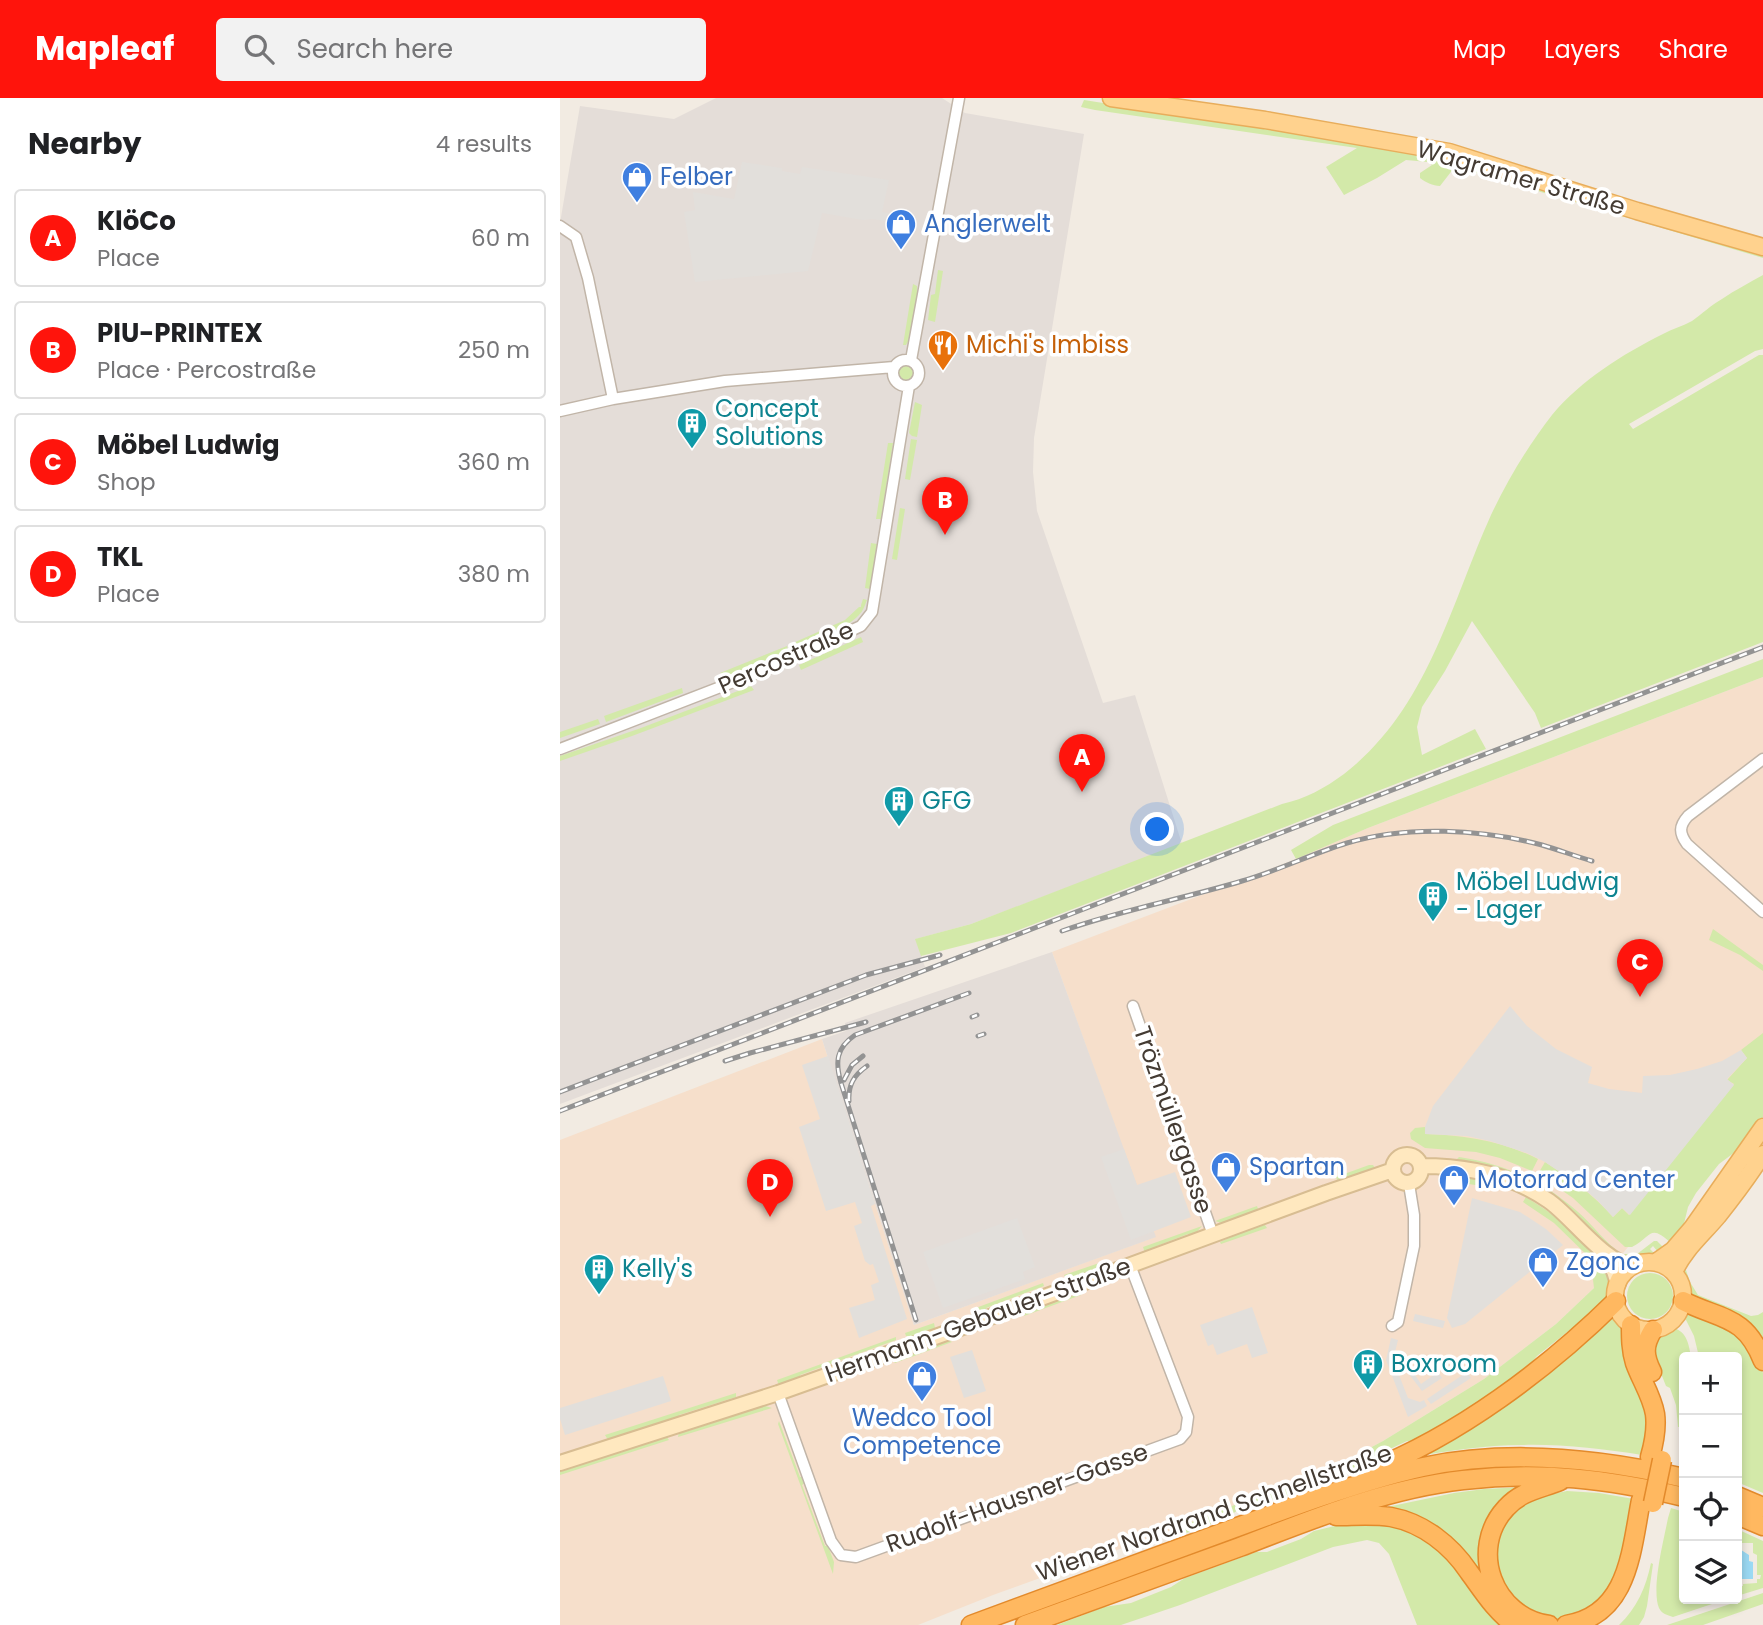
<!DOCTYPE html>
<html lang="en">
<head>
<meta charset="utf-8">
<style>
  body { margin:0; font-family:Poppins,sans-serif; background:#f2f2f2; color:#202124 }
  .controls { position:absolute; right:21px; bottom:21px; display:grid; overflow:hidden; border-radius:7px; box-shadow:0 4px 10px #0003 }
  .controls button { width:63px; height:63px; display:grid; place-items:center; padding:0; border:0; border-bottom:2px solid #e0e0e0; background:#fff; color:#202124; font:35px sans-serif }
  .you { position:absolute; left:598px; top:732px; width:24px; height:24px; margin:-18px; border:5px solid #fff; border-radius:50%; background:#1a73e8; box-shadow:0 0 0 10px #1a73e833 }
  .badge { display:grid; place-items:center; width:46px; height:46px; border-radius:50%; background:#ff140c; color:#fff; font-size:23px; font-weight:700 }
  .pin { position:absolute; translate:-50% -58px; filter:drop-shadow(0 2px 4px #0008) }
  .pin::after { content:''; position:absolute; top:37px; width:24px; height:21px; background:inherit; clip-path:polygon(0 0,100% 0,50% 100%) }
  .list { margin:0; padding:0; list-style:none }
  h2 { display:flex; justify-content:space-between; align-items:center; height:91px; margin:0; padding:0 28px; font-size:30px }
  h2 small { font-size:23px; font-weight:400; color:#757577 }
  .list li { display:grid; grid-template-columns:46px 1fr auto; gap:21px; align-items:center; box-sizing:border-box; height:98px; margin:0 14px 14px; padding:0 14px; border:2px solid #e0e0e0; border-radius:7px }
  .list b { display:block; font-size:26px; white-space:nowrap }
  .list p { margin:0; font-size:23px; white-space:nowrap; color:#757577 }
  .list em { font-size:23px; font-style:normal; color:#757577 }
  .icon { flex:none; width:38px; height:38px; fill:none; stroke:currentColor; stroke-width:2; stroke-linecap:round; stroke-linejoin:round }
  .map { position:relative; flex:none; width:1203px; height:1527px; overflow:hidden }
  header { display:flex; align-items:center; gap:42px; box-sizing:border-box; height:98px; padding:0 35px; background:#ff140c; color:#fff }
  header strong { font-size:33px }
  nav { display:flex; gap:38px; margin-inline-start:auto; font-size:24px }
  .search { width:490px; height:63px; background:#f2f2f2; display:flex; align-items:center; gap:18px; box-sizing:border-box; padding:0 24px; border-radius:7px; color:#757577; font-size:26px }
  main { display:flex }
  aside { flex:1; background:#fff }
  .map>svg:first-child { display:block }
  .commercial { fill:#f6dfcb }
  .industrial { fill:#e4ddd8 }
  .green { fill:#d3e9a9 }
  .parking { fill:#e2dfdb }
  .water { fill:#9bd9f3 }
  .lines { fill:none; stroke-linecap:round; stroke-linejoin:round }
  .street-casing { stroke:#c1b5a8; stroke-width:13 }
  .secondary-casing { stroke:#d8bd92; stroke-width:18 }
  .primary-casing { stroke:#e8ad5b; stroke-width:19 }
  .highway-casing { stroke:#e38a2b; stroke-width:21 }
  .street { stroke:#fff; stroke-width:10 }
  .secondary { stroke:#ffe8bf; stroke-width:14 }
  .primary { stroke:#ffd28e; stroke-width:16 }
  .highway { stroke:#ffb860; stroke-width:18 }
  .rail-casing { stroke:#939393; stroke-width:5 }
  .rail { stroke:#fff; stroke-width:2.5; stroke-dasharray:8; stroke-linecap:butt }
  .highway-bridge-casing { stroke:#e38a2b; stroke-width:21; stroke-linecap:butt }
  .highway-bridge { stroke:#ffb860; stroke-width:18 }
  .labels { text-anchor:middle; stroke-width:7; stroke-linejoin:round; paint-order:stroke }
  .shop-label { font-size:24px; fill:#366cbe; stroke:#fff; text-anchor:start }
  .street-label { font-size:24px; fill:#443b33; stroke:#fff }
  .food-label { font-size:24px; fill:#c56008; stroke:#fff; text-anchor:start }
  .culture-label { font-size:24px; fill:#0d838f; stroke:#fff; text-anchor:start }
</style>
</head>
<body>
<header>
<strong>Mapleaf</strong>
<div class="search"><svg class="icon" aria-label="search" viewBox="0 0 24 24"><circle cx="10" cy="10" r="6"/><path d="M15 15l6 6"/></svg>Search here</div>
<nav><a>Map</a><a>Layers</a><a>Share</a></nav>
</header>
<main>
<aside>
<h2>Nearby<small>4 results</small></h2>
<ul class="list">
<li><span class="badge">A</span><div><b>KlöCo</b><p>Place</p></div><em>60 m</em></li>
<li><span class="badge">B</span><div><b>PIU-PRINTEX</b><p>Place · Percostraße</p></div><em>250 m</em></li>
<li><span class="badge">C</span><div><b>Möbel Ludwig</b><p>Shop</p></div><em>360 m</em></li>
<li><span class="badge">D</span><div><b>TKL</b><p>Place</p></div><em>380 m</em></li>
</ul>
</aside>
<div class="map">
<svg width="1203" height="1527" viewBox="0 0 1203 1527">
  <rect width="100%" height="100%" fill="#f2ebe2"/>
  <path class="commercial" d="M1203 579V970L1083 1131 1034 1190 996 1226 924 1281 823 1343 793 1359 615 1431 433 1497 358 1527H0V1042L262 941 354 1227 595 1139 492 854 731 763 808 730Z"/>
  <path class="industrial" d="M156 0H382L405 15 524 36 474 340 473 374 477 413 543 605 575 597 622 746 411 826 356 841 365 869 0 1006V125L20 8 114 21Z
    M492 854 596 1139 354 1227 262 941 286 933 285 925Z"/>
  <path class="green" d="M524 2 823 49 878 61 1203 157V160L897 69 894 70 880 88C873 88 865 84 860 80V75L872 67 868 64 846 62 817 80 784 97 766 69 797 50 535 12 521 9Z
    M378 172 383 173 375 224 368 222 371 197 375 196Z
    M1203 177V251L1195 253 1069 326 1073 331 1199 257H1203V544L981 630 975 615 912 523 885 573 862 609 857 629 862 657 915 631 926 651 451 835 361 858 355 841 411 826 722 706C745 701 765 690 784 676 868 611 890 508 931 417 948 381 968 348 992 317 1021 282 1063 256 1103 236 1112 231 1123 228 1132 223 1142 216 1151 207 1162 201 1175 192 1189 185 1203 177Z
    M353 186 357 188V193L359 195 350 240 346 247H343Z
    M337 275a9 9 0 1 1 18 0a9 9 0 1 1-18 0Z
    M355 304 362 307 357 339 352 338 349 335Z
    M351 341 357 342 350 382 345 381Z
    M328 345H333L321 421H316Z
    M340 410 345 411 337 462 332 461Z
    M311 445 317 446 310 491 305 490Z
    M303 501 307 502C305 507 303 513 299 517 287 531 252 542 235 550L233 545 285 522 299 509H301V507Z
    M301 539 303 544 241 572 239 567Z
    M227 548 228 553 166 579 160 575Z
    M1203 561V579L808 730 736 761 731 752 773 727Z
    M191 588 194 592 72 638 0 663V658L81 630Z
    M122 590 123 595 46 624 44 618Z
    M38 621 40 626 0 640V634Z
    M1153 831 1203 867V873L1180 857 1149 842Z
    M1203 935V1019L1175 1054 1159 1066 1136 1095 1128 1109 1122 1134 1112 1146C1089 1125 1093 1138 1072 1149H1065L1013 1100 978 1076 985 1064C1010 1080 1033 1096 1053 1119L1062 1110 1069 1117 1174 986 1167 982 1187 960 1181 952Z
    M865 1029V1036C905 1037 942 1043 978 1061L972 1073 940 1060 916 1054 865 1050 851 1041 850 1035 855 1030Z
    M899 1059C944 1066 984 1083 1018 1114 1033 1127 1045 1145 1062 1156H1077L1094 1143H1097L1106 1152 1098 1154 1093 1148 1090 1151 1096 1157 1068 1160 1063 1158 945 1074 920 1066 896 1062Z
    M809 1067H813L815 1070 777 1082 776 1079Z
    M880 1075H894L924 1081 922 1088 882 1082 880 1080Z
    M966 1099 989 1114 1009 1131 1011 1129 1022 1140 1048 1173 1051 1186 1048 1199 1019 1229 1011 1231 977 1258 966 1271 933 1295 855 1344 847 1343 815 1358 799 1372 718 1401C702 1402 679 1409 667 1420L618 1438 615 1431 793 1359 823 1343 924 1281 996 1226 1034 1190 1031 1165 1033 1163 994 1125 963 1104Z
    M697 1108 699 1114C685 1119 669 1129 655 1123Z
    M703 1124 707 1130 661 1146 660 1144 678 1136V1134Z
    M642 1128 635 1136 629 1138 628 1136 597 1148V1151L585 1155 583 1149Z
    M548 1162 550 1166 507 1183 504 1177Z
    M1125 1169 1130 1184 1138 1197 1191 1218 1198 1217 1203 1214V1243C1193 1225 1176 1213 1156 1208 1149 1206 1141 1205 1135 1200 1129 1194 1124 1179 1122 1170Z
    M1067 1198a23 23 0 1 1 46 0a23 23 0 1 1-46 0Z
    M483 1185 484 1188 426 1210V1213L418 1214 413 1211Z
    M520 1192 521 1197 464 1218 466 1214 490 1205V1202Z
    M1128 1213 1166 1224 1197 1258 1203 1275V1395L1177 1384V1259H1139L1134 1238 1125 1220Z
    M1053 1215 1061 1227 1065 1236 1066 1260 1085 1311 1088 1323 1086 1344 1082 1357C1042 1351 1002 1346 962 1347 925 1347 889 1353 853 1359Z
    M374 1225 375 1230 373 1233 351 1241 349 1238H346L345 1235Z
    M1114 1230C1127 1234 1129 1247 1131 1259H1124V1305L1120 1329H1118L1116 1307 1110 1290 1106 1288 1094 1258 1096 1241Z
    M336 1239V1242L240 1277 241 1280 219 1288 217 1282Z
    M381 1242 382 1244 388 1242 392 1244 335 1265 333 1262 355 1254 354 1251Z
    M176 1295V1299L119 1317V1321L48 1342 45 1337Z
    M202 1307 212 1310 118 1339 119 1334 123 1331 125 1334 195 1311V1309Z
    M219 1323 240 1379H242L245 1385 242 1387 265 1448H268L274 1464 273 1476 218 1326Z
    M106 1338 109 1342 0 1377V1373L26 1365V1363Z
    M967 1389 948 1402 927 1483 828 1413 827 1409 894 1395 924 1391Z
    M1007 1393 1039 1395 1074 1401 1058 1477 1038 1506 1005 1521H990L964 1511 945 1492 936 1468 937 1438 948 1418 969 1401Z
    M1111 1410 1124 1414V1501H1167L1113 1519C1107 1517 1102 1516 1099 1510 1091 1491 1104 1441 1108 1420Z
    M787 1425C799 1425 813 1423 825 1425 849 1429 884 1451 899 1470 914 1489 921 1510 941 1527H857L829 1456 819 1445 807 1442 773 1449 620 1507 561 1527H497L544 1509 571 1505 611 1489 625 1480 696 1454H707L741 1441 754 1433Z
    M1177 1431 1203 1443V1490L1177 1498V1485H1179V1488H1183V1486L1197 1485V1481H1200L1201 1477H1197V1457L1193 1455V1445H1177Z
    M1091 1465 1093 1466 1087 1508 1084 1519 1079 1527H1059C1077 1510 1086 1489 1091 1465Z
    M1203 1495V1506L1143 1527H1107Z"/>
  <path class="parking" d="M182 64 222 70V73L240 76 242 69 329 82 322 114 353 120V127L312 121 303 122 262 115 248 173 135 184 124 114 135 112 133 94 174 101Z
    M950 908 967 928 996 951 1032 969 1028 985 1049 991 1082 995 1083 978 1110 977 1137 971 1162 963 1181 952 1187 960 1167 981 1174 987 1070 1117 1062 1110 1053 1119 1038 1103 1022 1089 985 1064 967 1055 930 1043 907 1038 865 1036V1029L873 1008Z
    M268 958 315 1106 311 1108 347 1221 299 1240 289 1210 315 1202 311 1187 319 1184 313 1166 310 1167 305 1163 294 1128 302 1125 295 1104 266 1113 239 1029 260 1021 242 967Z
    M564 1051 577 1087 615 1074 631 1119 571 1142 541 1059Z
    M912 1100 960 1114 986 1131 1003 1147 905 1226 892 1230 887 1220Z
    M457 1120 475 1169 463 1174 465 1181 383 1210 363 1154Z
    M692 1209 708 1255 692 1260 687 1246 657 1257 653 1246 648 1248 640 1227Z
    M855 1216 885 1223 883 1230 853 1223Z
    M831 1240 838 1242 833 1262 848 1300 860 1304 864 1302 867 1308 848 1319 826 1262Z
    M412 1252 426 1293 404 1300 390 1259Z
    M849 1268 861 1286 878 1274 882 1280 862 1293 845 1271Z
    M907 1274 911 1280 871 1306 867 1301Z
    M103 1278 111 1303 5 1337 0 1321V1310Z"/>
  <path class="water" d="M1178 1450 1189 1457V1463L1193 1464V1481H1178Z"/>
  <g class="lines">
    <g class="street-casing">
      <path id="street" d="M0 128 16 139 28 180 53 301
        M333 275a13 13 0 1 1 26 0a13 13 0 1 1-26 0Z
        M351 262 399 0
        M0 313 53 301 165 283 334 269
        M0 651 212 569 301 528 312 514 349 288
        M1203 661 1128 718C1119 728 1119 735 1127 746L1203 814
        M573 908 653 1137
        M832 1228 838 1224 854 1148V1117L849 1086
        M218 1295 271 1443 281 1457 296 1459 620 1341 626 1334 628 1319 570 1167"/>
    </g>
    <g class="secondary-casing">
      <path id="secondary" d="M833 1071a14 14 0 1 1 28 0a14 14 0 1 1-28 0Z
        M861 1068C907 1068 951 1076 989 1103 1012 1119 1045 1166 1073 1168
        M1042 1155 1054 1173 1058 1186
        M0 1365 218 1295 392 1233 766 1095 833 1072"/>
    </g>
    <g class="primary-casing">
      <path id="primary" d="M551 0 705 22 889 54 1077 113 1203 149
        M1055 1198a34 34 0 1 1 68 0a34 34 0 1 1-68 0Z
        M1096 1164 1113 1152 1132 1130 1203 1029
        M1114 1174C1124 1152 1142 1137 1158 1118 1174 1098 1189 1078 1203 1056"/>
    </g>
    <g class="highway-casing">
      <path id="highway" d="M1123 1203C1161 1222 1185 1217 1203 1263
        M1071 1227C1071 1240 1071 1252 1075 1265 1081 1282 1092 1298 1095 1316 1097 1331 1094 1345 1090 1359
        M1092 1274C1084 1258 1083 1248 1093 1232
        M808 1373C898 1338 987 1271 1056 1203
        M1177 1398 1203 1409
        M1177 1417 1203 1428
        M776 1418C794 1418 813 1416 831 1419 863 1425 891 1447 909 1474 923 1493 935 1513 955 1527
        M411 1527 740 1406C780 1392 821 1378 863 1369 949 1351 1039 1360 1124 1380
        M465 1527C536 1501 608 1475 680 1449 753 1421 825 1391 903 1382 981 1373 1048 1381 1124 1399
        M989 1527C933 1519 908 1451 946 1410 961 1393 980 1391 1000 1383
        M1006 1527C1069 1517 1071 1453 1081 1402"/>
    </g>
    <use href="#street" class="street"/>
    <use href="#secondary" class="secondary"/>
    <use href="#primary" class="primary"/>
    <use href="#highway" class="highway"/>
    <g class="rail-casing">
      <path id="rail" d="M502 833C561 812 622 801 682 783 717 773 751 756 787 745 846 727 922 731 982 747 999 752 1015 758 1032 763
        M412 919 417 917
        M418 938 424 936
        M165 963 190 955 306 924
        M284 982 292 967 303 958
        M0 994 306 877 380 857
        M289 1003C288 987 294 977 307 968
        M0 1013 1203 549
        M356 1222 281 985C275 964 276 950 295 937L409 895"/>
    </g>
    <use href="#rail" class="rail"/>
    <g class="highway-bridge-casing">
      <path id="highway-bridge" d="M1093 1405 1102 1362"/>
    </g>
    <use href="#highway-bridge" class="highway-bridge"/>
  </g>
  <defs>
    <g id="shop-pin" transform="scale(1.575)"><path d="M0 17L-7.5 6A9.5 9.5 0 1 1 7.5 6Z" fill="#3f7fe0" stroke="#fff"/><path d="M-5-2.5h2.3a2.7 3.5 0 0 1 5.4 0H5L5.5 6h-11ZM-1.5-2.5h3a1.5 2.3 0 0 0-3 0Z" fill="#fff"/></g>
    <g id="restaurant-pin" transform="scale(1.575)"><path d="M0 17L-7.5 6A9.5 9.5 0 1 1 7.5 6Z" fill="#e8710a" stroke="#fff"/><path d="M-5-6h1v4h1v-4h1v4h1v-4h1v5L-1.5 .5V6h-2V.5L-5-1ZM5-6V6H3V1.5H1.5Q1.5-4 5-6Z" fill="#fff"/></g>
    <g id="building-pin" transform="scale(1.575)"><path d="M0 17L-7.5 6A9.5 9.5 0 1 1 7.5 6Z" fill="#0f9aa8" stroke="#fff"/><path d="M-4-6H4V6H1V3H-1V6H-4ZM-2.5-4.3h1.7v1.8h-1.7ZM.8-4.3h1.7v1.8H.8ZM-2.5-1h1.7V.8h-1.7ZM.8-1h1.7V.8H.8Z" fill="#fff"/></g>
  </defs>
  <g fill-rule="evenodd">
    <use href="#shop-pin" x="77" y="79"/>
    <use href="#shop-pin" x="341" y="126"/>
    <use href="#restaurant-pin" x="383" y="247"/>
    <use href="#building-pin" x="132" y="325"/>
    <use href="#building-pin" x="339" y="703"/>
    <use href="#building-pin" x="873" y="798"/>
    <use href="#shop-pin" x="666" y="1069"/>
    <use href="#shop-pin" x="894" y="1082"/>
    <use href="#shop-pin" x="983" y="1164"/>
    <use href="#building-pin" x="39" y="1171"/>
    <use href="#building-pin" x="808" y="1266"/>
    <use href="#shop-pin" x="362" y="1278"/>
  </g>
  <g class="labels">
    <g class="shop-label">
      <text x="100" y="87">Felber</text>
      <text x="364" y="134">Anglerwelt</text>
      <text x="689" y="1077">Spartan</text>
      <text x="917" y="1090">Motorrad Center</text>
      <text x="1006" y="1172">Zgonc</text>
      <text x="362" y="1328" text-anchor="middle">Wedco Tool<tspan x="362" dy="28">Competence</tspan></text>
    </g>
    <g class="street-label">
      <text transform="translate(961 80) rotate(16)" y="8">Wagramer Straße</text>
      <text transform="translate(226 560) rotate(-24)" y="8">Percostraße</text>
      <text transform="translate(613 1022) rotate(71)" y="8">Trözmüllergasse</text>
      <text transform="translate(418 1222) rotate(-20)" y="8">Hermann-Gebauer-Straße</text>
      <text transform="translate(457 1400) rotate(-20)" y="8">Rudolf-Hausner-Gasse</text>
      <text transform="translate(654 1415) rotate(-19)" y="8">Wiener Nordrand Schnellstraße</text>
    </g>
    <g class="food-label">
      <text x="406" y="255">Michi's Imbiss</text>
    </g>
    <g class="culture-label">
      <text x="155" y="319">Concept<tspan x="155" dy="28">Solutions</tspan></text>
      <text x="362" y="711">GFG</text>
      <text x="896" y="792">Möbel Ludwig<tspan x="896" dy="28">- Lager</tspan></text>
      <text x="62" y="1179">Kelly's</text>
      <text x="831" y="1274">Boxroom</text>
    </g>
  </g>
</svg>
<div class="controls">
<button>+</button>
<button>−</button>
<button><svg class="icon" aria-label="locate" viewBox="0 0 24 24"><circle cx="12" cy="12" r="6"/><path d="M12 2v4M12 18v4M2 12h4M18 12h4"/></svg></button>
<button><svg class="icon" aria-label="layers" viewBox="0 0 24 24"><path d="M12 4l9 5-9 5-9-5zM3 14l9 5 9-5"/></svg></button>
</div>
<div class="you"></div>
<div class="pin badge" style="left:522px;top:694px">A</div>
<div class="pin badge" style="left:385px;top:437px">B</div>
<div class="pin badge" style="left:1080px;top:899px">C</div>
<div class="pin badge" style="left:210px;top:1119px">D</div>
</div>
</main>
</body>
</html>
